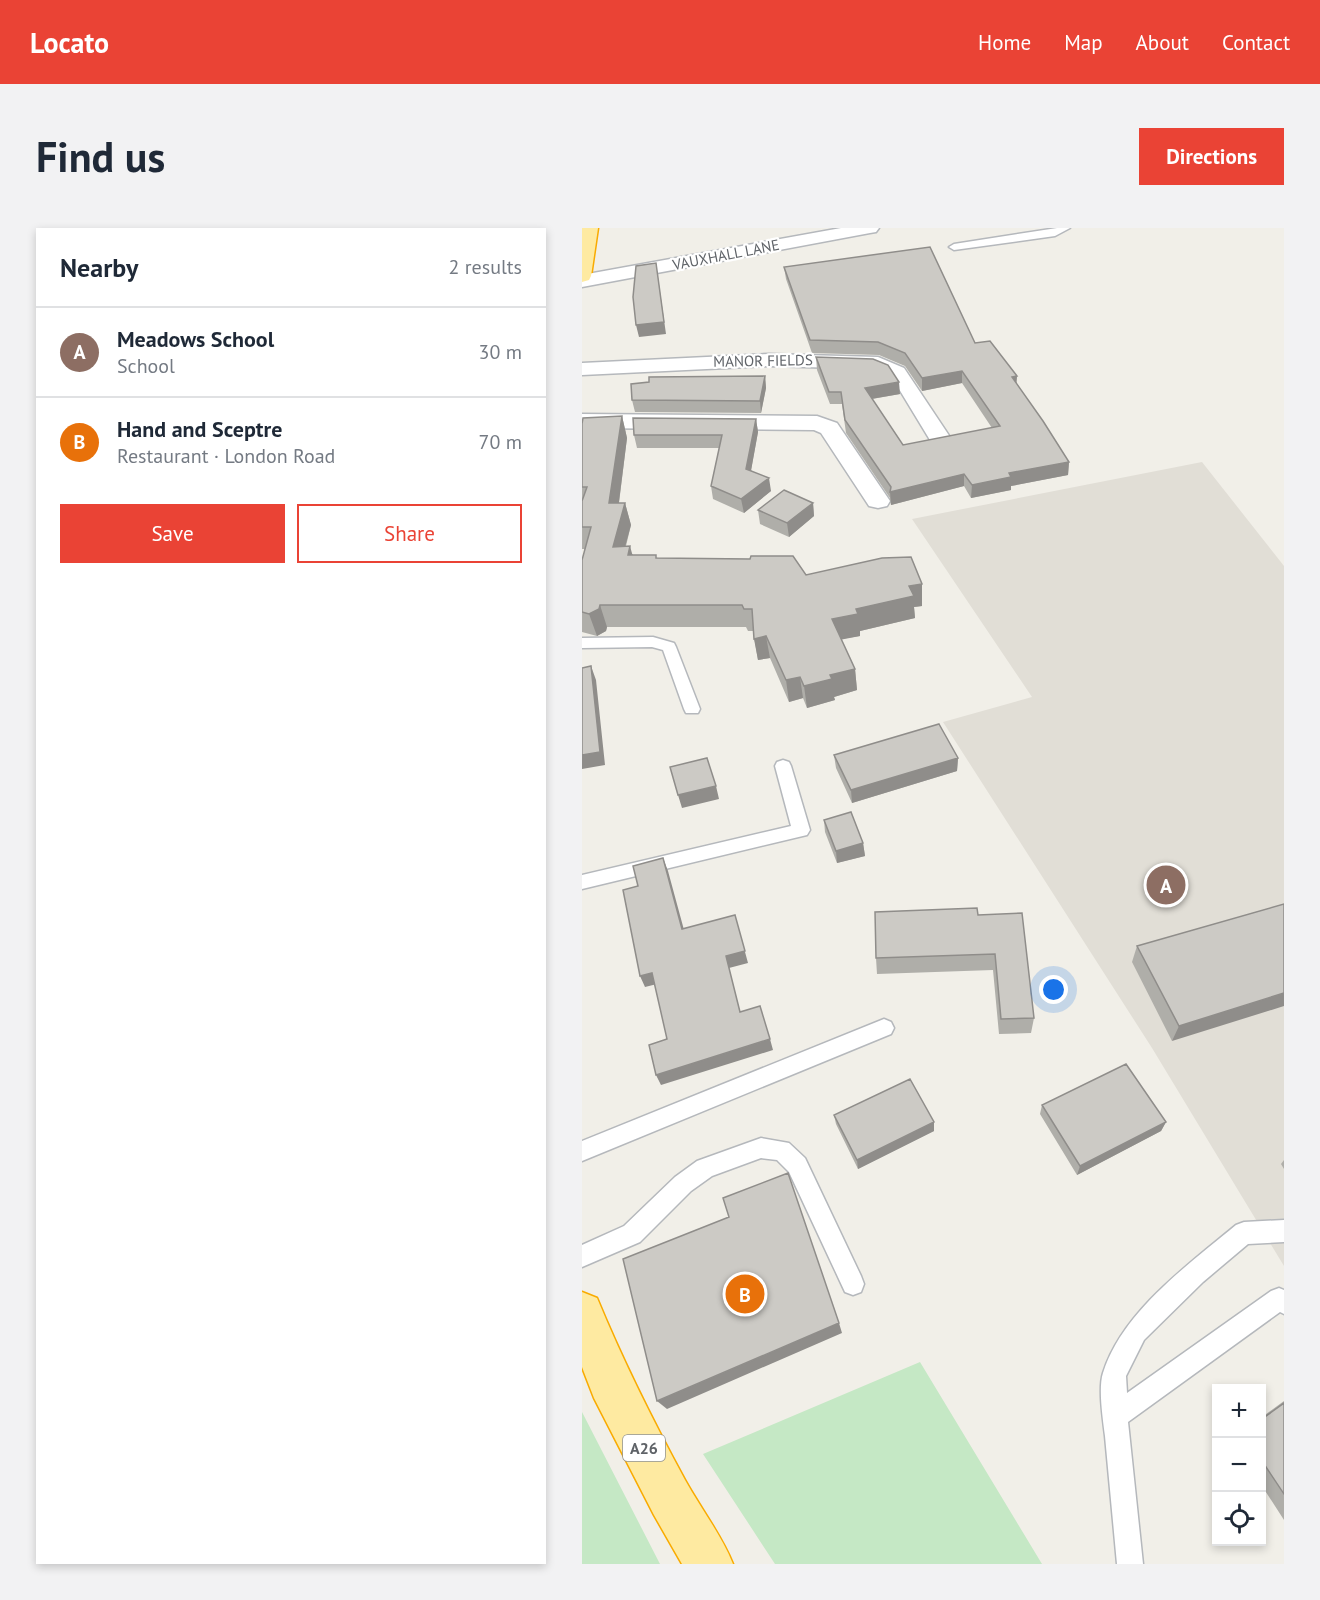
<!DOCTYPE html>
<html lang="en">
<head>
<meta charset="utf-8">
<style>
  body { margin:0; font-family:"PT Sans",sans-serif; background:#f2f2f3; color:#1f2937 }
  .controls { position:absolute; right:18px; bottom:18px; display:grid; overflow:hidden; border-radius:0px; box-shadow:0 3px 9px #0003 }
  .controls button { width:54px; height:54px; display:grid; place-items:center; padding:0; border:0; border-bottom:2px solid #e0e1e3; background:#fff; color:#1f2937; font:30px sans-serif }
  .you { position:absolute; left:472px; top:762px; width:21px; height:21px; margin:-15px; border:4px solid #fff; border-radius:50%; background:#1a73e8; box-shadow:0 0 0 9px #1a73e833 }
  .badge { display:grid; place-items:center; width:39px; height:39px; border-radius:50%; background:#ea4335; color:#fff; font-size:20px; font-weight:700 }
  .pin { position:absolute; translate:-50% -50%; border:3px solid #fff; box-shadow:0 2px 6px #0006 }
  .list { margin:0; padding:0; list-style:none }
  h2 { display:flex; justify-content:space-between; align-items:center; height:78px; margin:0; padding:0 24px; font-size:26px }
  h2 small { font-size:20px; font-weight:400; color:#747a83 }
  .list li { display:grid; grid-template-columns:39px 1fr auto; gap:18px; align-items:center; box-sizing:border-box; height:90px; padding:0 24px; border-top:2px solid #e0e1e3 }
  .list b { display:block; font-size:22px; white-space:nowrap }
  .list p { margin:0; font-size:20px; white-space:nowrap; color:#747a83 }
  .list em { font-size:20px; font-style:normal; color:#747a83 }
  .actions { display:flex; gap:12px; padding:18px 24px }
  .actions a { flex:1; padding:14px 0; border:2px solid #ea4335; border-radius:0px; text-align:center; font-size:21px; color:#ea4335 }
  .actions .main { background:#ea4335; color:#fff }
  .icon { flex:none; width:33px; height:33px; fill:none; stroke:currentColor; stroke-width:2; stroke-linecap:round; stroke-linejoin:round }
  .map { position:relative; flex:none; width:702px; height:1336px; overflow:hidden; border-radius:0px }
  header { display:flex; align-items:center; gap:36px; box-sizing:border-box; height:84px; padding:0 30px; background:#ea4335; color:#fff }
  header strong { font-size:28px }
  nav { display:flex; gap:33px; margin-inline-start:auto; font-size:21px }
  .intro { display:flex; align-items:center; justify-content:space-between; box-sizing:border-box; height:144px; padding:0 36px }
  h1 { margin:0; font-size:42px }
  .button { padding:15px 27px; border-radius:0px; background:#ea4335; color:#fff; font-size:21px; font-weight:700 }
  main { display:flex; gap:36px; padding:0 36px }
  aside { flex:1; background:#fff; border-radius:0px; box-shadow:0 3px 9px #0003 }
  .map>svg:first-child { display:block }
  .education { fill:#e1ded6 }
  .green { fill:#c5e8c5 }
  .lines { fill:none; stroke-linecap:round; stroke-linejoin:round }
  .service-casing { stroke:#b5b8bc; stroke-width:3 }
  .minor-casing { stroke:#b5b8bc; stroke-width:3 }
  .trunk-casing { stroke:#f9ab00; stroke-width:3 }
  .service { fill:#fff; fill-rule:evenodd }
  .minor { fill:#fff; fill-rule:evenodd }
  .trunk { fill:#feeaa1; fill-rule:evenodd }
  .wall { fill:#afaea9 }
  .shaded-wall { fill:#8f8d8a }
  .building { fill:#cccac5; stroke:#8f8d8a; stroke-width:1.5 }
  .labels { text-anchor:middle; stroke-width:4.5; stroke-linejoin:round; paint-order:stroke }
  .far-street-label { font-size:15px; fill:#5f6368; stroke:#fff }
  .shield { fill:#fff; stroke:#8f9295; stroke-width:1.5 }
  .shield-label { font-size:16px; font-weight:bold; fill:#5f6368 }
</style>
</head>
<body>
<header>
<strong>Locato</strong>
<nav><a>Home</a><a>Map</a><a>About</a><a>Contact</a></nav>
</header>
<div class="intro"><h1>Find us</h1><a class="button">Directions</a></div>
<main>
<aside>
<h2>Nearby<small>2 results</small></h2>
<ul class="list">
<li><span class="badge" style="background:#8d6e63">A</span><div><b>Meadows School</b><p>School</p></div><em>30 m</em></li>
<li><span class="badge" style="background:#e8710a">B</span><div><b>Hand and Sceptre</b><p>Restaurant · London Road</p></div><em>70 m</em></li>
</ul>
<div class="actions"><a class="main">Save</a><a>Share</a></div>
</aside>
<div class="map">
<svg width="702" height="1336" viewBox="0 0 702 1336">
  <rect width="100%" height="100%" fill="#f1efe8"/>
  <path class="education" d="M620 234 702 338V1038L570 820 361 494 450 469 330 291Z"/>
  <path class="green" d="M338 1134 460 1336H193L121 1226Z
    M0 1184 78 1336H0Z"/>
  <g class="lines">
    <g class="service-casing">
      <path id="service" d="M475 0H488L473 8 372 22 367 19 372 16Z
        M71 409 92 415 94 419 118 481 116 485H104L102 481 81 422 70 419 0 420V410Z
        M201 532 207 534 209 538 228 602 225 607 0 661V647L209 598 193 538 195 534Z
        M302 791 309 794 312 800 309 806 0 933V913Z
        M179 910 207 915 223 930 279 1048 282 1056 279 1064 271 1067 263 1064 207 944 195 932 179 930 130 948 109 963 58 1014 0 1039V1017L42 998 93 949 115 933Z
        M702 992V1014L666 1016 621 1054 562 1112 544 1148 545 1165 689 1063 697 1060 702 1062V1086L698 1084 546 1194 561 1336H535C531 1293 527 1251 523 1208 521 1192 516 1160 521 1145 540 1084 607 1036 654 997L662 994Z"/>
    </g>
    <g class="minor-casing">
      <path id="minor" d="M259 0H297L294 4 288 5 0 59V47Z
        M187 126 296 129 322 140 370 212 367 217 359 219 351 217 314 156 308 148 292 141 187 138 0 147V135Z
        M0 186 235 188 255 195 308 273 305 278 296 280 287 278 239 205 232 202 0 200Z"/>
    </g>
    <g class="trunk-casing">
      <path id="trunk" d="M0 0H16L9 48 7 52 0 54Z
        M0 1064 15 1070C41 1133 71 1193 103 1252 119 1281 139 1306 151 1336H100L72 1287 12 1170 0 1139Z"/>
    </g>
    <use href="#service" class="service"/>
    <use href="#minor" class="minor"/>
    <use href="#trunk" class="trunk"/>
  </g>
  <path class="wall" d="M202 39 393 115 435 148 434 155 487 234 486 247 429 258V262L389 270 382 258 309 277 308 270 264 205 260 176H248L235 142 234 129 318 166 290 171 321 217 410 200 380 155 340 163 323 138 297 127 230 125 204 51Z
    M183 148 184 160 179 185 53 184 50 172Z
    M40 188 45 210 37 275H43L49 297 44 318 51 327 224 347 340 356V378L332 379 333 390 278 403V408L259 411 273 441 275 462 252 469 253 472 225 480 221 470 207 474 188 430 176 432 171 403H166L164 399H25L24 403 15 408 0 404V332L3 321H0V196Z
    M174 191 176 204 169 242 189 263 162 285 131 271 129 258 137 220H55L52 207Z
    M231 275 232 288 207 309 178 296 176 282Z
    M252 527 376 530 375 543 270 575 254 540Z
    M242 592 281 615 283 628 255 635 243 604Z
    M702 676 590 813 550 734 555 718Z
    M396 687 452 790 449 805 417 806 411 742 295 746 294 730Z
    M460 877 584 894 579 903 495 947 458 886Z
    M252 887 352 903 276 941 254 896Z
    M702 932V941L699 936Z
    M702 1173V1292L680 1258V1189Z"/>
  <path class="shaded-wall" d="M74 35 84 106 57 109 54 97Z
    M380 143V155L340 163V150Z
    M183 148 184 160 179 185 178 173Z
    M435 148 434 161 430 149Z
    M317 154 318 166 283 172V160Z
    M40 188 45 210 34 297 27 275Z
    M174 191 176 204 167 254 164 241Z
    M487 234 486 247 429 258V262L389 270 390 257 427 245Z
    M382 246V258L309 277 308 264Z
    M187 250 189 263 162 285 159 271Z
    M43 275 49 297 37 341 31 319Z
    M231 275 232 288 207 309 205 295Z
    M48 318 54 340 46 327Z
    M340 356V378L332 379 333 390 278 403V408L252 413 250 391 274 381 327 358Z
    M18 377 25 399 24 403 15 408 7 386Z
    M184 408 188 430 176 432 172 411Z
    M9 438 14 452 23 537 0 541V527Z
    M273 441 275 462 252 469 253 472 225 480 222 458 248 447Z
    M218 449 221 470 207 474 204 452Z
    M376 530 375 543 270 575 269 562Z
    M134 558 137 571 100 580 96 567Z
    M281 615 283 628 255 635 254 623Z
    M81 630 86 643 105 713 100 701Z
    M153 687 166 735 147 740 161 795 144 728Z
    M70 745 75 756 63 759 58 748Z
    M702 765V778L590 813 597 798Z
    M188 811 191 822 79 857 74 847Z
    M352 894V903L276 941 275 932Z
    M584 894 579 903 495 947 498 938Z
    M257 1095 260 1105 85 1181 75 1173Z"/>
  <path class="building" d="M348 19 393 115 408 113 435 148 430 149 461 193 487 234 427 245 429 249 390 257 382 246 308 264 309 259 263 192 259 164H247L234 129 291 131 306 137 317 154 283 160 321 217 418 198 380 143 340 150 323 125 296 114 228 112 202 39Z
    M74 35 82 94 54 97 51 69 54 38Z
    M183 148 178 173 50 172 49 156 67 154V149Z
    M40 188 27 275H43L31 319 48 318 46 327H74V330L168 331 169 328H211L224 347 300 330 329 329 340 356 327 358 332 368 274 381 276 386 250 391 273 441 248 447 250 451 222 458 218 449 204 452 184 408 172 411 170 381H162L160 377H18L17 381 7 386 0 384V332L9 299H0V273L5 259H0V196L1 190Z
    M51 190 174 191 164 241 187 250 159 271 129 258 140 207H52Z
    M202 262 231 275 205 295 176 282Z
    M9 438 18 524 0 527V440Z
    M357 496 376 530 269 562 252 527Z
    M125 530 134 558 96 567 88 539Z
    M269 584 281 615 254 623 242 592Z
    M81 630 100 701 153 687 163 723 144 728 158 784 178 778 188 811 74 847 67 817 85 811 70 745 58 748 41 662 56 658 51 638Z
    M702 676V765L597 798 555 718Z
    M395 680 396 687 440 685 452 790 419 791 413 726 294 730 293 684Z
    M544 836 584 894 498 938 460 877Z
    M328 851 352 894 275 932 252 887Z
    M206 945 257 1095 75 1173 41 1031 147 989 141 970Z
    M702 1175V1266L680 1233V1191Z"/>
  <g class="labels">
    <g class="far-street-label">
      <text transform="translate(144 27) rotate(-11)" y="5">VAUXHALL LANE</text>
      <text transform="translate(181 133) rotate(-1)" y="5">MANOR FIELDS</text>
    </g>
    <rect class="shield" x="41" y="1207" width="42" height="26" rx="4.5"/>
    <g class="shield-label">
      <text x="62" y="1226">A26</text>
    </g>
  </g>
</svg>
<div class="controls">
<button>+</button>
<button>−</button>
<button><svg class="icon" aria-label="locate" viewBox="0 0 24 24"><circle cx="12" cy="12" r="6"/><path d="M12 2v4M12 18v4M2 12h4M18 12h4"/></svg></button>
</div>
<div class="you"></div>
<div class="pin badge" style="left:584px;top:657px;background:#8d6e63">A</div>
<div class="pin badge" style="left:163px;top:1066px;background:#e8710a">B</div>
</div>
</main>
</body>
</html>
